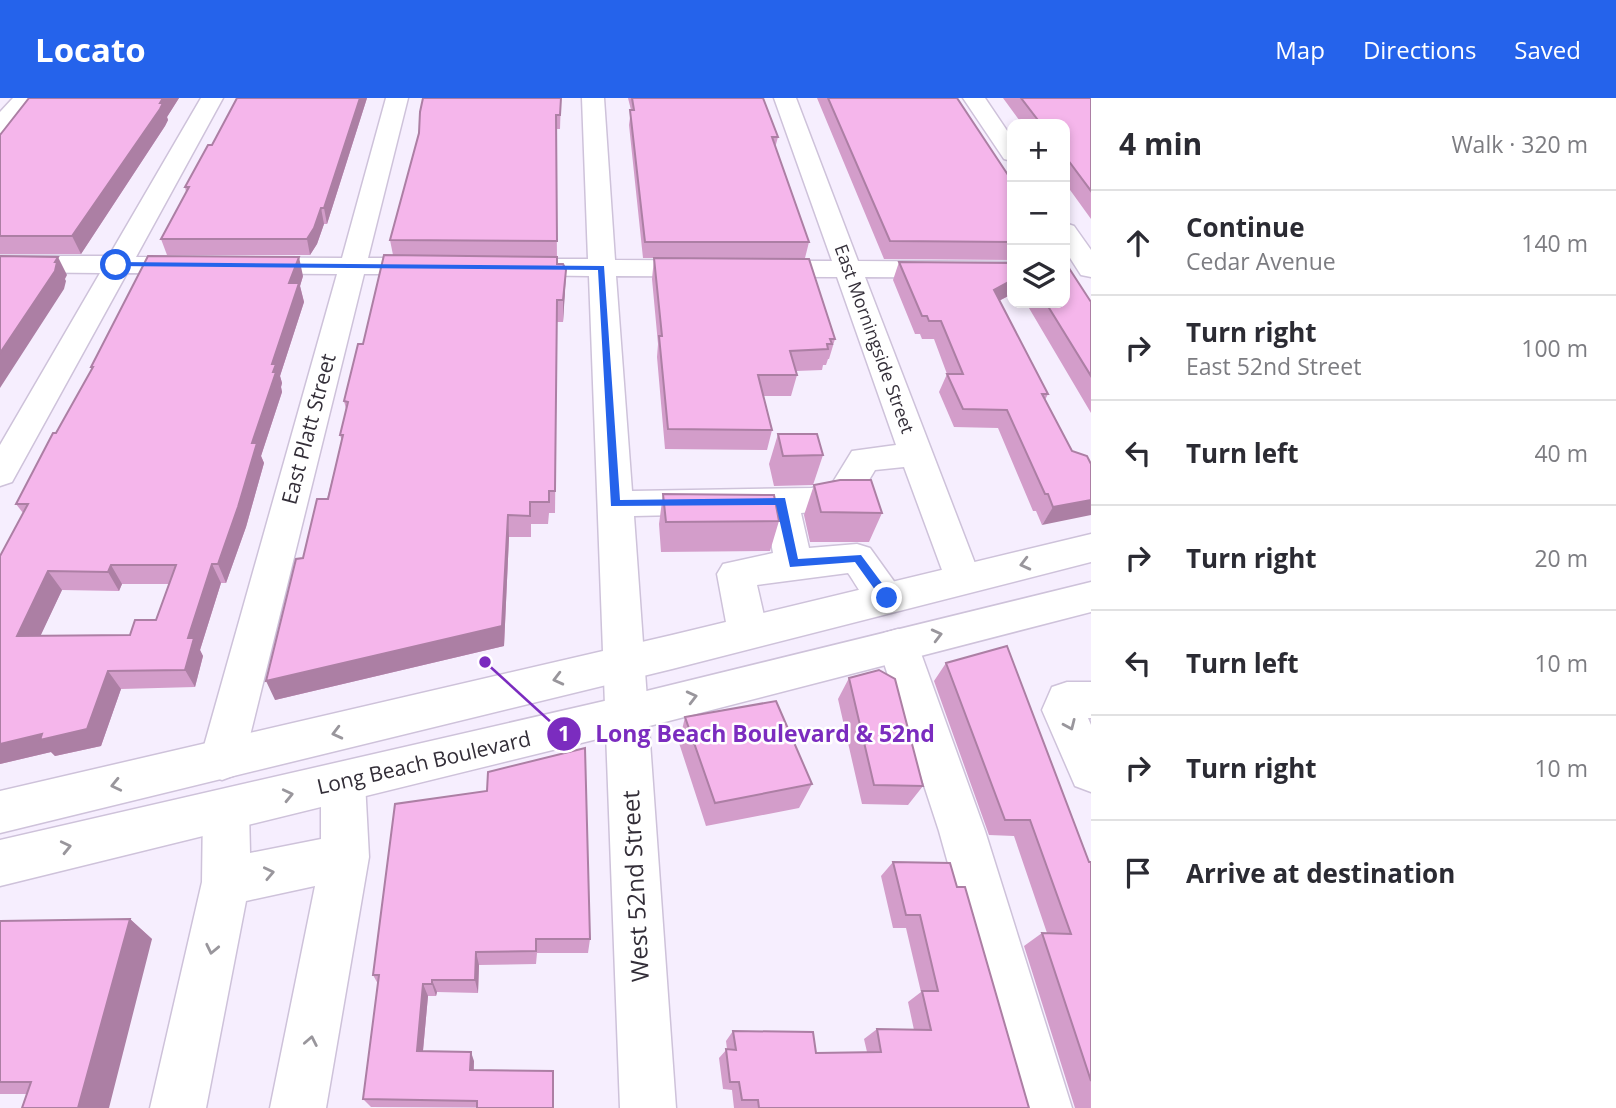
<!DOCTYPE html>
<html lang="en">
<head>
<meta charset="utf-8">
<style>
  body { margin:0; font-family:"Open Sans",sans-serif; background:#f7f7f7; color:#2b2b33 }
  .controls { position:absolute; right:21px; top:21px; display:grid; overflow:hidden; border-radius:14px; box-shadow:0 4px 10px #0003 }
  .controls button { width:63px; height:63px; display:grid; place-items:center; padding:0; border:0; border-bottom:2px solid #e1e1e2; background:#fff; color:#2b2b33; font:35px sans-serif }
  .stop { position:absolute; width:21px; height:21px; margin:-16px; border:5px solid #2563eb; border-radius:50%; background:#fff }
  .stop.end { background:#2563eb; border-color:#fff; box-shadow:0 2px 7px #0008 }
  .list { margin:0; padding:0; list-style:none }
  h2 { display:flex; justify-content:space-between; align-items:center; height:91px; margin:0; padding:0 28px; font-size:30px }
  h2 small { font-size:23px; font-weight:400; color:#7c7c81 }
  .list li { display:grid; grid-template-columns:46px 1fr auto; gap:21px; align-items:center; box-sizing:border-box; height:105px; padding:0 28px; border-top:2px solid #e1e1e2 }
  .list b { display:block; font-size:26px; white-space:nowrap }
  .list p { margin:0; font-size:23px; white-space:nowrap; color:#7c7c81 }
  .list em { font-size:23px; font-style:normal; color:#7c7c81 }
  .icon { flex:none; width:38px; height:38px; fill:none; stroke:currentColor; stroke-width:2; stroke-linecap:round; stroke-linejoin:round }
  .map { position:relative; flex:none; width:1091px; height:1010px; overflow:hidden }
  header { display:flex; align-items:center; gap:42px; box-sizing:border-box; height:98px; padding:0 35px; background:#2563eb; color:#fff }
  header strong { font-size:33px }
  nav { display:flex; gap:38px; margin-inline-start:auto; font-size:24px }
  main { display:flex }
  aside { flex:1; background:#fff }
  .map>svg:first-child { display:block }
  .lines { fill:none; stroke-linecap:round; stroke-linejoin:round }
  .minor-casing { stroke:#cec2da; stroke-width:3 }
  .major-casing { stroke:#cec2da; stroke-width:3 }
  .minor { fill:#fff; fill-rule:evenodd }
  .major { fill:#fff; fill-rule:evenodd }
  .wall { fill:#d39dca; fill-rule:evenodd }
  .shaded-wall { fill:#ac7fa4 }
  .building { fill:#f5b6eb; stroke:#ac7fa4; stroke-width:2; fill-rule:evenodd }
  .oneway { stroke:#99969c }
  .route { fill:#2563eb }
  .labels { text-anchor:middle; stroke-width:5; stroke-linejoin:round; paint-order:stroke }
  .far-street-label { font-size:18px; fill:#332e38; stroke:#fff }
  .street-label { font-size:21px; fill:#332e38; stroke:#fff }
  .near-street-label { font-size:24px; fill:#332e38; stroke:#fff }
  .leader { fill:none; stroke:#7b2cbf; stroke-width:2.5 }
  .callout-dot { fill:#7b2cbf; stroke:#fff; stroke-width:2.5 }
  .mark-label { font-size:21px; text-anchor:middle; font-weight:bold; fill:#fff }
  .callout-label { font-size:23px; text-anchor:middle; font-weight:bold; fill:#7b2cbf; stroke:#fff; stroke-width:5; stroke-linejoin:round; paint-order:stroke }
</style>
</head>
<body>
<header>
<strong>Locato</strong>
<nav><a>Map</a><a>Directions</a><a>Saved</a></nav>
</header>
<main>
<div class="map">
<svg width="1091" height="1010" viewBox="0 0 1091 1010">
  <rect width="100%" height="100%" fill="#f6eefe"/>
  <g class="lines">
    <g class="minor-casing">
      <path id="minor" d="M13 0H35L8 33 0 35V14Z
        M201 0H223L136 159 342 160 386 0H408L368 160H433L442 162 446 168 442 174 433 176H364L244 662 238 676 222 682 206 676 200 662 337 176 127 175 12 384 0 388V347L100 175 0 174V158H109Z
        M582 0H604L615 162 832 163 774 0H796L858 163 1012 164V180L865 179 981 481 975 491 962 496 949 491 904 369 875 372 857 402 812 414 801 415 809 450 857 446 870 450 906 500 901 511C870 520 863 496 848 475L757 487 768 535 762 546 748 551 734 546 728 535 717 476 723 466 773 455 766 415 634 418 676 1010H620L589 178 514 177 504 175 501 169 504 163 514 161H588ZM616 178 837 179 896 347 852 353 833 384 812 390 632 393Z
        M963 0H985L1012 40V63L1004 61Z
        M1065 125 1074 128 1091 152V179L1081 177 1065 152Z
        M898 531 912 535 918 547 985 733 1072 1010H1016L939 733 878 547 884 535Z
        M1067 584H1091V620H1088L1091 627V694L1075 688 1042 612 1052 589Z
        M343 664 359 670 365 684 369 759 326 1010H270L315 788 246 803 206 1010H150L202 784 203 712 210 697 226 691 242 697 249 712 250 755 321 741V684L327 670Z"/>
    </g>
    <g class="major-casing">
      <path id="major" d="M1091 436V464L672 571 0 735V693L672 537Z
        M1091 484V514L626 634 0 788V742L626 598Z"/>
    </g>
    <use href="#minor" class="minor"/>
    <use href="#major" class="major"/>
  </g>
  <path class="wall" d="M29 0H179L167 19 168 22 165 28 81 156H0V37Z
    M237 0H367L327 126H324L317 146 310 157H167L161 141 186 94 185 89 212 47Z
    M561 0 560 31H556L557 166 566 172 563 224H557L555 415H549L548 426H531V439H509L504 548 275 602 342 343 340 337 346 311 344 303 393 157 390 142Z
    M628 0H763L778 39 775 50 809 144 805 160H643L629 27 631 12Z
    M817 0H957L1012 83V162L884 161Z
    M1003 0H1091V121L1065 85V26H1022Z
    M654 160 835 241 829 261H828L826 267H823L822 272 796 273 797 277 791 298H763L772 332 767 352 665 351 657 259 658 246 652 181Z
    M899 164 1012 165V196L999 203 1048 296 1045 302 1072 353 1087 358 1042 427 1036 413H1033L998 330 954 329 939 294 947 276 934 241H922L920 236H915L893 182Z
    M303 178 300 188 304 204 280 278 282 285 281 289 282 294 261 358 264 365 246 429 226 485H221L200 552 203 558 195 589 121 591 101 648 55 658 51 654 0 666V458L23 415 16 406 92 272 91 269ZM122 486H169L156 522 130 537 40 538 62 492 119 493Z
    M1091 204V315L1026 205Z
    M778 336 823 357 813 387 774 388 769 366Z
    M814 387 882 415 869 444H810L804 417Z
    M663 396 779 423 770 453 661 454 659 426Z
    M946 565 1089 764H1091V1010H1075L1024 848 1042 835H1047L1014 738 989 737 934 583Z
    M849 580 923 688 908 707 862 706 838 601Z
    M685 619 812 686 799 710 706 728 679 645Z
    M395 706 590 841 588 855H537L536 866 479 867 478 895 437 894 436 898H428L423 953 474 963V972L553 1010 371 1009 363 1001 378 886 373 877Z
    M893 764 957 789 1029 1010H734L732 992 723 991 719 960 727 951 726 943 733 933 816 955 867 954 864 941 877 931 914 932 908 904 921 894 906 830H893L881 778Z
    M130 821 152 841 27 996H0V823Z"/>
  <path class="shaded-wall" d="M163 0H179L167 19 168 22 165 28 81 156 72 138Z
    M360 0H367L327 126 324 110Z
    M321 110 324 126 317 146 310 157 307 141Z
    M58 159 67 177 65 181 66 183 64 191 0 290V255Z
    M299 159 303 178 300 188 304 204 280 278 282 285 281 289 282 294 261 358 264 365 246 429 226 485 218 466 252 345 272 266 289 185Z
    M566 172 565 194 563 224V202Z
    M1012 182V196L985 210 994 192Z
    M1091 402V417L1042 427 1053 409Z
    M508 417 509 439 504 548 275 602 266 583Z
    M212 466 221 485 200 552 203 558 195 589 185 572 188 540Z
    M111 467 122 486 119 493 108 474Z
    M48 473 62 492 32 556 17 538Z
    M108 573 121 591 101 648 55 658 51 654 0 666V646Z
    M130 821 152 841 109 1010H78Z
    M476 854 479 867 478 895 475 882Z
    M432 882 437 894 436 898 432 886Z
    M423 886 428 898 422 963 417 953Z
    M471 954 474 963 473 981 470 972Z"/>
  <path class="building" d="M29 0H163L160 5H163L160 11 72 138H0V37Z
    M237 0H360L324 110H321L314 130 307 141H161L189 89H185L208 47H212Z
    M423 0H561L560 17H556L557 143 390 142 419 35 420 14Z
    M632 0H763L778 39H772L809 144H645L630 12H634Z
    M828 0H957L1012 83V144L890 143Z
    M1021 0H1091V93L1065 58V26H1041Z
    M384 157 557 159V166H563L566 172 563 202H557L555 393H549V404H530V418L508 417 502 528 266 583 296 461 303 460 317 401H328L343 337H340L348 304 344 303 358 246H363Z
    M0 158 58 159 55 164H57L55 173 0 255Z
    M148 158 299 159 289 185H299L272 266H276L273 274H276L252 345H257L238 409 218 466H212L188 540H194L185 572 108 573 87 631 40 642 42 636 0 646V458L28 406H16L53 335H56L93 269H91ZM111 467H176L156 522H135L130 537 17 538 48 473 108 474Z
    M654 160 809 161 835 241H830L832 246H827L828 251 790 253 797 277H758L772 332 668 331 659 238H662Z
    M899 164 1012 165V182L994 192 1048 296H1042L1072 353 1087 358 1091 366V402L1053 409 1048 396H1045L1007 312 963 311 947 276H963L941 223H929L927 218H922Z
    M1065 164 1091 204V278L1046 205H1065Z
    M778 336H817L823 357 783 358Z
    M840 382H871L882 415 821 414 814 387Z
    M663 396 774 397 779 423 666 424Z
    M1007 548 1089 764H1091V983L1042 835 1071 836 1030 722H1005L946 565Z
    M879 572 895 581 923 688 874 687 849 580Z
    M776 603 812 686 715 705 685 619Z
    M585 650 590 841H536V853L476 854 475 882H432V886H423L417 953 471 954 470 972 553 973V1010H477V1003L363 1001 379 877H373L395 706 487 693 488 674Z
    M893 764 950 765 957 789H965L1029 1010H759L758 1002H742L739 984H730L726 951 736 952 733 933 813 934 816 955 881 954 877 931 931 932 922 893H938L920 817H906Z
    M130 821 78 1010H22L31 984H0V823Z"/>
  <defs><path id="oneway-chevron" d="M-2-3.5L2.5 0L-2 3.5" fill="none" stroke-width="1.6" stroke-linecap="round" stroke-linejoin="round" transform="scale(1.75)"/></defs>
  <g class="oneway">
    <use href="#oneway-chevron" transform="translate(1025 466) rotate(166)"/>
    <use href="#oneway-chevron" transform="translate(937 537) rotate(-14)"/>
    <use href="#oneway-chevron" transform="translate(558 581) rotate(166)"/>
    <use href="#oneway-chevron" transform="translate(692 599) rotate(-14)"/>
    <use href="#oneway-chevron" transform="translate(1070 627) rotate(66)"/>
    <use href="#oneway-chevron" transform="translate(337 635) rotate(166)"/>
    <use href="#oneway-chevron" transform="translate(116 687) rotate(167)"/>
    <use href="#oneway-chevron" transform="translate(288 697) rotate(-13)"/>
    <use href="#oneway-chevron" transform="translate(66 749) rotate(-13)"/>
    <use href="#oneway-chevron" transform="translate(269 775) rotate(-12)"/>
    <use href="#oneway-chevron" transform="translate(212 851) rotate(102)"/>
    <use href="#oneway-chevron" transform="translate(311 943) rotate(-79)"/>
  </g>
  <path class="route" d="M116 164 604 168 620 402 785 400 798 461 861 457 893 500 887 504 883 503 855 464 790 469 776 407 611 408 598 172 113 168Z"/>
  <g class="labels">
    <g class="far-street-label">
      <text transform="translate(874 241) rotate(70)" y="6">East Morningside Street</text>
    </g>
    <g class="street-label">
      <text transform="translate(309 331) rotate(-75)" y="7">East Platt Street</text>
      <text transform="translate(424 665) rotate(-13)" y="7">Long Beach Boulevard</text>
    </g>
    <g class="near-street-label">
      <text transform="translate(636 788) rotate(-93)" y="8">West 52nd Street</text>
    </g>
  </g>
  <path class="leader" d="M485 564L564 636"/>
  <g class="callout-dot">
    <circle cx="485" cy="564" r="7"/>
    <circle cx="564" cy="636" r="18"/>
  </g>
  <g class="mark-label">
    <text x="564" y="643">1</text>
  </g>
  <g class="callout-label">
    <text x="765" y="644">Long Beach Boulevard &amp; 52nd</text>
  </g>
</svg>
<div class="controls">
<button>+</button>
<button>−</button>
<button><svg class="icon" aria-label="layers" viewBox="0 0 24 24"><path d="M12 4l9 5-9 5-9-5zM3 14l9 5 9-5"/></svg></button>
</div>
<div class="stop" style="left:116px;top:167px"></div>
<div class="stop end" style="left:887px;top:500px"></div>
</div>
<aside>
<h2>4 min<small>Walk · 320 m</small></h2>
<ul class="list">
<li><svg class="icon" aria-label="ahead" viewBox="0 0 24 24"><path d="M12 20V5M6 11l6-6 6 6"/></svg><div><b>Continue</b><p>Cedar Avenue</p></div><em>140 m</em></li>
<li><svg class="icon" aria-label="right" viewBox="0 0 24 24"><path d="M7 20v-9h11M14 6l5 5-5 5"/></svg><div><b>Turn right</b><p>East 52nd Street</p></div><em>100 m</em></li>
<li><svg class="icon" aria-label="left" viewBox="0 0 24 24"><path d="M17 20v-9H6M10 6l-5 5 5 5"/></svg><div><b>Turn left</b></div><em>40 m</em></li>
<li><svg class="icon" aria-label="right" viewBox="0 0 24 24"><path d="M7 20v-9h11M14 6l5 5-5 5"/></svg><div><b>Turn right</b></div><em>20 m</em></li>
<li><svg class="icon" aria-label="left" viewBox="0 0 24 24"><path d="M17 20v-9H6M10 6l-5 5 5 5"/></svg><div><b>Turn left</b></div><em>10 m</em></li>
<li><svg class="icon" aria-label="right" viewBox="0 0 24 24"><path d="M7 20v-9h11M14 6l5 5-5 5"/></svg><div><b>Turn right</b></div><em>10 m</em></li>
<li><svg class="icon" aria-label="arrive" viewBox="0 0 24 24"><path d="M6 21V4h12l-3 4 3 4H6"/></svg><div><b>Arrive at destination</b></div></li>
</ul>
</aside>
</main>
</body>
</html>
